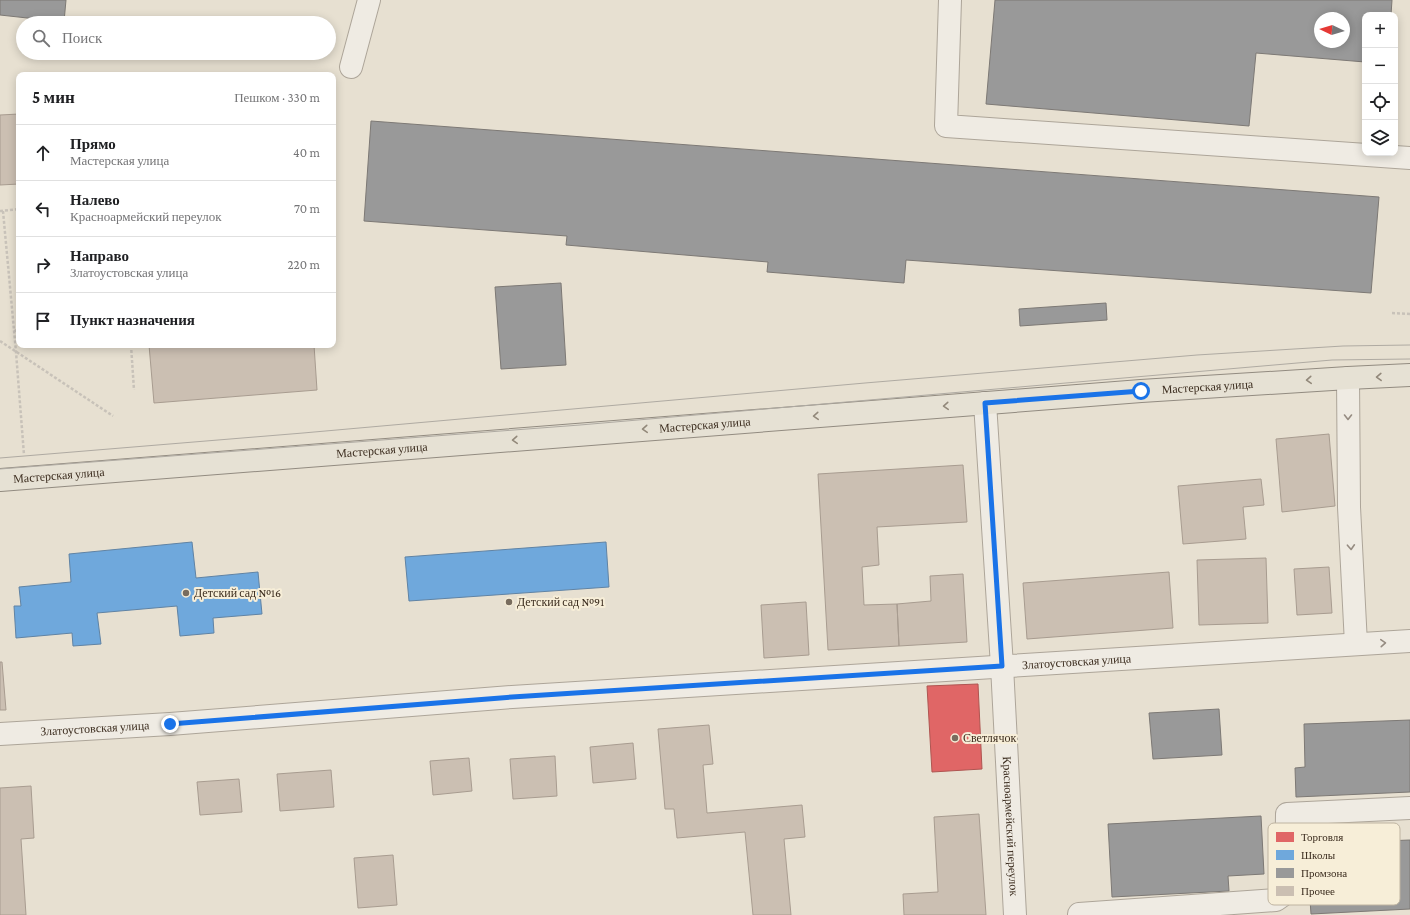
<!DOCTYPE html>
<html lang="ru">
<head>
<meta charset="utf-8">
<style>
  body { margin:0; font-family:"Crimson Pro",serif; background:#f2f2f2; color:#202124 }
  .controls { position:absolute; right:12px; top:12px; display:grid; overflow:hidden; border-radius:8px; box-shadow:0 2px 10px #0003 }
  .controls button { width:36px; height:36px; display:grid; place-items:center; padding:0; border:0; border-bottom:1px solid #e0e0e0; background:#fff; color:#202124; font:20px sans-serif }
  .compass { position:absolute; left:1314px; top:12px; width:36px; height:36px; border-radius:50%; background:#fff; box-shadow:0 2px 10px #0003; rotate:274deg }
  .stop { position:absolute; width:12px; height:12px; margin:-9px; border:3px solid #1a73e8; border-radius:50%; background:#fff }
  .stop.end { background:#1a73e8; border-color:#fff; box-shadow:0 1px 4px #0008 }
  .list { margin:0; padding:0; list-style:none }
  h2 { display:flex; justify-content:space-between; align-items:center; height:52px; margin:0; padding:0 16px; font-size:17px }
  h2 small { font-size:13px; font-weight:400; color:#757577 }
  .list li { display:grid; grid-template-columns:26px 1fr auto; gap:12px; align-items:center; box-sizing:border-box; height:56px; padding:0 16px; border-top:1px solid #e0e0e0 }
  .list b { display:block; font-size:15px; white-space:nowrap }
  .list p { margin:0; font-size:13px; white-space:nowrap; color:#757577 }
  .list em { font-size:13px; font-style:normal; color:#757577 }
  .icon { flex:none; width:22px; height:22px; fill:none; stroke:currentColor; stroke-width:2; stroke-linecap:round; stroke-linejoin:round }
  .map { position:relative; flex:none; width:1410px; height:915px; overflow:hidden }
  .search { position:absolute; background:#fff; box-shadow:0 2px 10px #0003; left:16px; top:16px; width:320px; height:44px; display:flex; align-items:center; gap:10px; box-sizing:border-box; padding:0 14px; border-radius:22px; color:#757577; font-size:15px }
  .panel { position:absolute; background:#fff; box-shadow:0 2px 10px #0003; left:16px; top:72px; width:320px; height:276px; border-radius:8px }
  .map>svg:first-child { display:block }
  .shops { fill:#e06666; stroke:#af5551 }
  .schools { fill:#6fa8dc; stroke:#6083a4 }
  .industry { fill:#999; stroke:#7d7975; fill-rule:evenodd }
  .building { fill:#cbbfb2; stroke:#a89c90 }
  .lines { fill:none; stroke-linecap:round; stroke-linejoin:round }
  .minor-casing { stroke:#ada599; stroke-width:24 }
  .major-casing { stroke:#928b80; stroke-width:24 }
  .path { stroke:#c8c2b9; stroke-width:2.5; stroke-dasharray:3 2; stroke-linecap:butt }
  .minor { stroke:#efebe3; stroke-width:22 }
  .major { stroke:#e6e1d4; stroke-width:22 }
  .tram { stroke:#afaaa2; stroke-width:1 }
  .oneway { stroke:#92887a }
  .oneway2 { stroke:#968c82 }
  .route { stroke:#1a73e8; stroke-width:5 }
  .poi-dot { fill:#786c5e; stroke:#f7eed8; stroke-width:1.5 }
  .labels { text-anchor:middle; stroke-width:4; stroke-linejoin:round; paint-order:stroke }
  .street-label { font-size:12px; fill:#3d2e20; stroke:#f7eed8 }
  .poi-label { font-size:12px; fill:#3d2e20; stroke:#f7eed8; text-anchor:start }
  .key { fill:#f7eed8; stroke:#bfb4a1; stroke-width:1 }
  .key-label { font-size:11px; fill:#3d2e20 }
</style>
</head>
<body>
<div class="map">
<svg width="1410" height="915" viewBox="0 0 1410 915">
  <rect width="100%" height="100%" fill="#e7e0d1"/>
  <path class="shops" d="M978 684 982 769 932 772 927 686Z"/>
  <path class="schools" d="M192 542 196 578 258 572 262 614 213 618 214 633 180 636 177 606 97 613 101 644 73 646 72 633 16 638 14 606H21L19 587 71 582 69 554Z
    M606 542 609 587 409 601 405 557Z"/>
  <path class="industry" d="M0 0H66L64 22 0 15Z
    M995 0H1392L1391 15H1365V62L1256 53 1249 126 986 104ZM1320 18H1344V42H1320Z
    M371 121 1379 197 1371 293 906 260 904 283 767 272 768 262 566 245 567 236 364 221Z
    M561 283 566 365 501 369 495 287Z
    M1106 303 1107 320 1020 326 1019 309Z
    M1219 709 1222 755 1153 759 1149 713Z
    M1410 720V792L1296 797 1295 768 1305 767 1304 724Z
    M1261 816 1264 874 1228 876 1229 891 1112 897 1108 824Z
    M1410 840V909L1311 914 1306 844Z"/>
  <path class="building" d="M19 114V184L0 185V115Z
    M149 345H314L317 390 154 403Z
    M1329 434 1335 506 1282 512 1276 439Z
    M963 465 967 522 877 527 879 565 862 567 864 605 897 604 899 646 828 650 818 474Z
    M1261 479 1264 505 1243 507 1246 539 1183 544 1178 486Z
    M1266 558 1268 623 1199 625 1197 560Z
    M1329 567 1332 613 1297 615 1294 569Z
    M1169 572 1173 628 1027 639 1023 583Z
    M963 574 967 642 899 646 897 604 931 601 930 576Z
    M806 602 809 655 764 658 761 605Z
    M0 662H2L6 710H0Z
    M709 725 713 764 703 765 707 813 802 805 805 837 784 839 791 915H753L745 832 677 838 674 809H665L658 729Z
    M633 743 636 779 593 783 590 747Z
    M555 756 557 796 513 799 510 759Z
    M469 758 472 791 433 795 430 761Z
    M331 770 334 807 280 811 277 774Z
    M239 779 242 812 200 815 197 782Z
    M31 786 34 838 21 839 26 915H0V788Z
    M979 814 986 915H904L903 894 938 892 934 817Z
    M393 855 397 905 358 908 354 858Z"/>
  <g class="lines">
    <g class="minor-casing">
      <g id="minor">
        <path d="M950 0 946 126 1410 158"/>
        <path d="M351 67 369 0"/>
        <path d="M1348 378 1349 507 1356 644"/>
        <path id="s1" d="M985 403 1002 666 1015 915"/>
        <path id="s2" d="M0 734 170 724 512 697 1410 641"/>
        <path d="M1079 914 1276 900 1286 893 1287 814 1410 808"/>
      </g>
    </g>
    <g class="major-casing">
      <g id="major">
        <path id="s3" d="M0 480 1141 391 1348 378 1410 375"/>
      </g>
    </g>
    <path class="path" d="M0 211 19 209
      M3 211 16 352 24 455
      M1392 313 1410 314
      M14 332 19 327
      M0 341 113 416
      M131 345 134 390"/>
    <use href="#minor" class="minor"/>
    <use href="#major" class="major"/>
    <path class="tram" d="M0 458 303 433 865 383 1197 355 1343 346 1410 345
      M0 469 580 425 1332 360 1410 359"/>
  </g>
  <defs><path id="oneway-chevron" d="M-2-3.5L2.5 0L-2 3.5" fill="none" stroke-width="1.6" stroke-linecap="round" stroke-linejoin="round"/></defs>
  <g class="oneway">
    <use href="#oneway-chevron" transform="translate(1379 377) rotate(178)"/>
    <use href="#oneway-chevron" transform="translate(1309 380) rotate(176)"/>
    <use href="#oneway-chevron" transform="translate(946 406) rotate(176)"/>
    <use href="#oneway-chevron" transform="translate(816 416) rotate(176)"/>
    <use href="#oneway-chevron" transform="translate(645 429) rotate(176)"/>
    <use href="#oneway-chevron" transform="translate(515 440) rotate(176)"/>
  </g>
  <g class="oneway2">
    <use href="#oneway-chevron" transform="translate(1348 417) rotate(90)"/>
    <use href="#oneway-chevron" transform="translate(1351 547) rotate(87)"/>
    <use href="#oneway-chevron" transform="translate(1383 643) rotate(-4)"/>
  </g>
  <g class="lines">
    <path class="route" d="M170 724 512 697 1002 666 985 403 1141 391"/>
  </g>
  <g class="poi-dot">
    <circle cx="186" cy="593" r="4"/>
    <circle cx="509" cy="602" r="4"/>
    <circle cx="955" cy="738" r="4"/>
  </g>
  <g class="labels">
    <g class="street-label">
      <text dy="4" stroke="none"><textPath href="#s3" startOffset="1211">Мастерская улица</textPath></text>
      <text dy="4" stroke="none"><textPath href="#s3" startOffset="707">Мастерская улица</textPath></text>
      <text dy="4" stroke="none"><textPath href="#s3" startOffset="383">Мастерская улица</textPath></text>
      <text dy="4" stroke="none"><textPath href="#s3" startOffset="59">Мастерская улица</textPath></text>
      <text dy="4" stroke="none"><textPath href="#s2" startOffset="1079">Златоустовская улица</textPath></text>
      <text dy="4" stroke="none"><textPath href="#s2" startOffset="95">Златоустовская улица</textPath></text>
      <text dy="4" stroke="none"><textPath href="#s1" startOffset="424">Красноармейский переулок</textPath></text>
    </g>
    <g class="poi-label">
      <text x="194" y="597">Детский сад №16</text>
      <text x="517" y="606">Детский сад №91</text>
      <text x="963" y="742">Светлячок</text>
    </g>
  </g>
  <rect x="1268" y="823" width="132" height="82" rx="6" class="key"/>
  <rect x="1276" y="832" width="18" height="10" fill="#e06666"/>
  <rect x="1276" y="850" width="18" height="10" fill="#6fa8dc"/>
  <rect x="1276" y="868" width="18" height="10" fill="#999"/>
  <rect x="1276" y="886" width="18" height="10" fill="#cbbfb2"/>
  <g class="key-label">
    <text x="1301" y="841">Торговля</text>
    <text x="1301" y="859">Школы</text>
    <text x="1301" y="877">Промзона</text>
    <text x="1301" y="895">Прочее</text>
  </g>
</svg>
<div class="controls">
<button>+</button>
<button>−</button>
<button><svg class="icon" aria-label="locate" viewBox="0 0 24 24"><circle cx="12" cy="12" r="6"/><path d="M12 2v4M12 18v4M2 12h4M18 12h4"/></svg></button>
<button><svg class="icon" aria-label="layers" viewBox="0 0 24 24"><path d="M12 4l9 5-9 5-9-5zM3 14l9 5 9-5"/></svg></button>
</div>
<svg class="compass" viewBox="-18 -18 36 36"><path d="M0-13l5 13h-10z" fill="#e53935"/><path d="M0 13l5-13h-10z" fill="#757577"/></svg>
<div class="stop" style="left:1141px;top:391px"></div>
<div class="stop end" style="left:170px;top:724px"></div>
<div class="search"><svg class="icon" aria-label="search" viewBox="0 0 24 24"><circle cx="10" cy="10" r="6"/><path d="M15 15l6 6"/></svg>Поиск</div>
<section class="panel">
<h2>5 мин<small>Пешком · 330 m</small></h2>
<ul class="list">
<li><svg class="icon" aria-label="ahead" viewBox="0 0 24 24"><path d="M12 20V5M6 11l6-6 6 6"/></svg><div><b>Прямо</b><p>Мастерская улица</p></div><em>40 m</em></li>
<li><svg class="icon" aria-label="left" viewBox="0 0 24 24"><path d="M17 20v-9H6M10 6l-5 5 5 5"/></svg><div><b>Налево</b><p>Красноармейский переулок</p></div><em>70 m</em></li>
<li><svg class="icon" aria-label="right" viewBox="0 0 24 24"><path d="M7 20v-9h11M14 6l5 5-5 5"/></svg><div><b>Направо</b><p>Златоустовская улица</p></div><em>220 m</em></li>
<li><svg class="icon" aria-label="arrive" viewBox="0 0 24 24"><path d="M6 21V4h12l-3 4 3 4H6"/></svg><div><b>Пункт назначения</b></div></li>
</ul>
</section>
</div>
</body>
</html>
